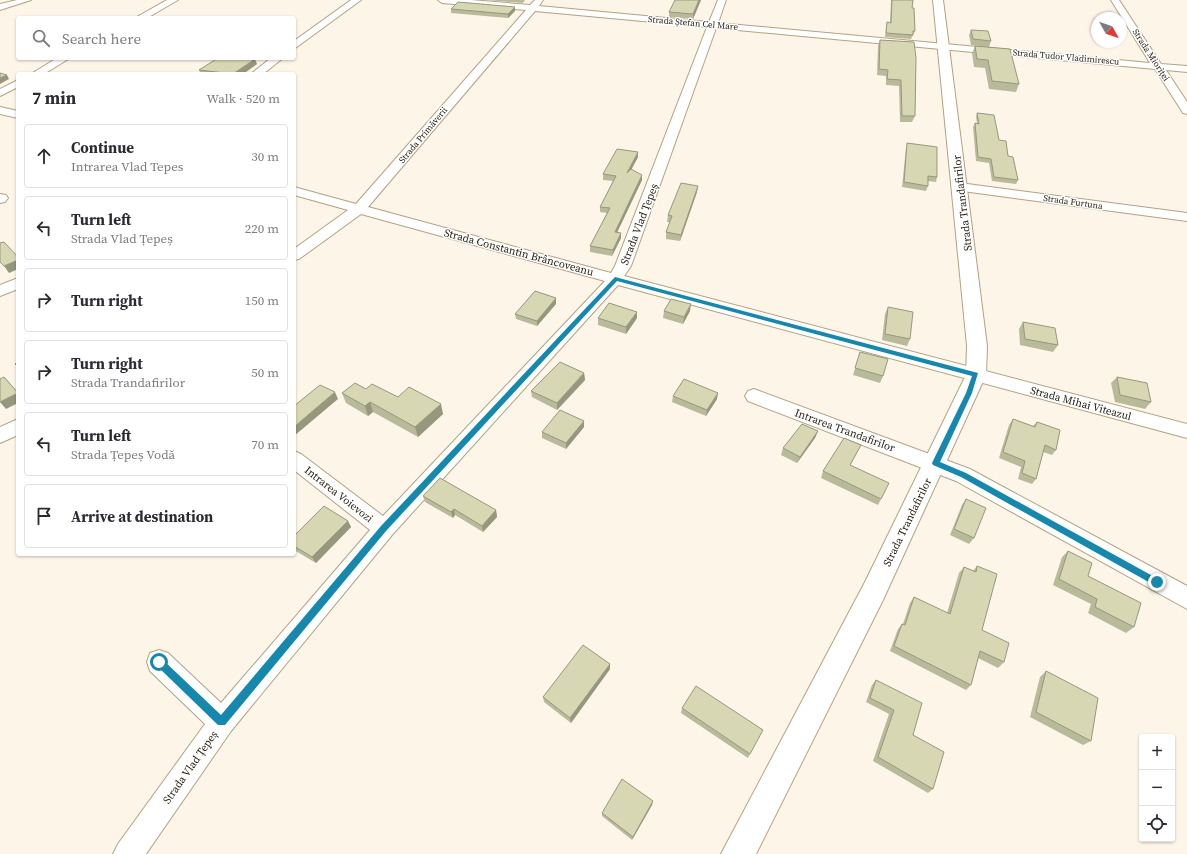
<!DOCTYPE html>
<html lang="en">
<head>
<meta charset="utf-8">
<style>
  body { margin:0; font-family:"Source Serif 4",serif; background:#f7f7f7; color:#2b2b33 }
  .controls { position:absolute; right:12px; bottom:12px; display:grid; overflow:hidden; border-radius:4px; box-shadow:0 1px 3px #0004 }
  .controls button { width:36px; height:36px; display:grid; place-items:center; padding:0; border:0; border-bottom:1px solid #e1e1e2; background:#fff; color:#2b2b33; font:20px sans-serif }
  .compass { position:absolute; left:1091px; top:12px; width:36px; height:36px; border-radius:50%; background:#fff; box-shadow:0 1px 3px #0004; rotate:130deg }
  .stop { position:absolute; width:12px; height:12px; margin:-9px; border:3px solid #1788ad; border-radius:50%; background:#fff }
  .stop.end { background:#1788ad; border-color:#fff; box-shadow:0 1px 4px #0008 }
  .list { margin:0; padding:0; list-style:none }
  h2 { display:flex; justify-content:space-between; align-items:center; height:52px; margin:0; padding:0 16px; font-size:17px }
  h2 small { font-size:13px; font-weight:400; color:#7c7c81 }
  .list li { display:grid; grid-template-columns:26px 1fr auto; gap:12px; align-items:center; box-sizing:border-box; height:64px; margin:0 8px 8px; padding:0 8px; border:1px solid #e1e1e2; border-radius:4px }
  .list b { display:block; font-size:15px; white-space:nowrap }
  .list p { margin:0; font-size:13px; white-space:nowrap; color:#7c7c81 }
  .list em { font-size:13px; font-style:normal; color:#7c7c81 }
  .icon { flex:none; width:22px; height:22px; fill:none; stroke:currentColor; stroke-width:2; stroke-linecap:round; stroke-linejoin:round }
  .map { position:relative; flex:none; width:1187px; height:854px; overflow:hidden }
  .search { position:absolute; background:#fff; box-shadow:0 1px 3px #0004; left:16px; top:16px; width:280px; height:44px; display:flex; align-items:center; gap:10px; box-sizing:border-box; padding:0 14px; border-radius:4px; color:#7c7c81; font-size:15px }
  .panel { position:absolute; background:#fff; box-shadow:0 1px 3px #0004; left:16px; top:72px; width:280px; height:484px; border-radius:4px }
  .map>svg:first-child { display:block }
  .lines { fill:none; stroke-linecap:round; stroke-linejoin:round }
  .minor-casing { stroke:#b4a181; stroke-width:2 }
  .secondary-casing { stroke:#b4a181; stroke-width:2 }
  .minor { fill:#fff; fill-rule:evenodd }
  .secondary { fill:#fff; fill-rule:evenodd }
  .wall { fill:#b9ba9a }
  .shaded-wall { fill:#96977d }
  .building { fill:#d7d8b3; stroke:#96977d }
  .route { fill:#1788ad }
  .labels { text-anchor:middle; stroke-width:3; stroke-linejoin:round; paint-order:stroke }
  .far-street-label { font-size:9px; fill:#2a2215; stroke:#fff }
  .street-label { font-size:11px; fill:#2a2215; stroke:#fff }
</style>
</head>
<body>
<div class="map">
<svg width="1187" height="854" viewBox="0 0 1187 854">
  <rect width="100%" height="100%" fill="#fdf5e8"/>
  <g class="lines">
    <g class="minor-casing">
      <path id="minor" d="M17 0H31L0 10V4Z
        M167 0H178L147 18H135Z
        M351 0H361L294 49V41Z
        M438 0H471L530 5 535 0H543L539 6 709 22 718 0H726L718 23 1150 63 1111 0H1119L1161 64 1187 66V72L1166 70 1187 102V114L1183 113 1155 69 716 28 631 266 624 276 1187 424V438L618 285 392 535 231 731 146 854H113L118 844 205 724 150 671 147 662 150 653 159 650 168 653 221 703 370 530 294 470V451L301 454 383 516 605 281 361 214 299 259 294 260V249L348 210 294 195V187L356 204 526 10 442 3ZM535 11 707 27 615 266 611 273 368 207Z
        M57 58H70L44 74H31Z
        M271 58H283L263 74H251Z
        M18 80V87L0 96V89Z
        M0 107 18 111V118L0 114Z
        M960 183 1187 213V221L955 190 953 187 955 184Z
        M0 194 6 195 8 198 5 202 0 203Z
        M18 278V289L0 296V285Z
        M754 389 970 469 1187 586V609L956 481 748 401 745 396 748 391Z
        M18 419V435L0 443V427Z"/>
    </g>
    <g class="secondary-casing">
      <path id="secondary" d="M933 0H943L987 346 986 375 883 600 756 854H721L865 582 966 375 967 346Z"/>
    </g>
    <use href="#minor" class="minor"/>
    <use href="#secondary" class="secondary"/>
  </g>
  <path class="wall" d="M486 0H525L523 3Z
    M675 0H701L693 19 669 17V12Z
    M891 0H913L912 8 915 31 911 39 885 37 886 27 887 22 890 23Z
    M515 7V11L508 18 451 13V9Z
    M971 30 991 41 989 47 971 45 969 35Z
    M880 40 914 42 915 116 912 122H900L899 86 886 85V76L877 75 878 46Z
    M975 46 1019 84 1016 92 989 89 985 68 974 67 972 53Z
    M257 64 243 74H201L199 70Z
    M977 113 999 140 1008 156 1018 180 1016 184 992 181 989 163 976 161 973 127 975 123H977L976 117Z
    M907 143 937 177 936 182 928 181V186L926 191 902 187 906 148Z
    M638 157 631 169 642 180 617 232 621 238 612 256 590 252V246L607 213 600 212V207L613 181 603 180V174Z
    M697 192 680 241 666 239V232L670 222H667L668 215Z
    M556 298V304L537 326 516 319 515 314Z
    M888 307 910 339 907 346 882 340 885 314Z
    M664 311H690L683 324 663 318Z
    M598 318H637L626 334 598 325Z
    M1023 322 1058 345 1053 352 1020 345 1019 329Z
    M860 352 883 376 880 383 853 375Z
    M584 373 585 380 557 410 532 397 531 391Z
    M1117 377 1151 402 1145 409 1115 402 1111 383Z
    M366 389 398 397 443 414 418 437 373 412 368 416 346 403 342 393Z
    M673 396 717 399 706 416 672 402Z
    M1013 419 1033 426 1037 422 1056 450 1052 455 1043 452 1036 479 1032 484 1018 479 1021 467 999 458 1009 425Z
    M584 427 566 449 542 438V432Z
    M818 431 815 438 797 463 781 455 783 448Z
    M861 445 850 466 881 499 878 505 821 478 823 471Z
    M423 496 496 510 497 517 483 532 455 515 453 518 425 502Z
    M966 499 974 538 969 544 950 535 962 505Z
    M348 521 351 527 316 563 294 550V536Z
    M1068 551 1088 576 1134 627 1126 633 1088 613 1091 604 1053 585 1062 557Z
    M977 566 982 630 1004 662 998 668 978 658 971 685 966 690 890 651 898 629 902 624H903L910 603 914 597 947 613 959 573 964 567 973 571Z
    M610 664V669L571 723 544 702 543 697Z
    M1046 671 1091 741 1083 745 1030 717 1040 677Z
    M876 680 913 735 933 789 928 793 873 761 889 714 866 702 872 685Z
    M682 708 750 754 748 758 681 713Z
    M652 805 632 840 602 816V813Z"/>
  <path class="shaded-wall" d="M699 0H701L693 19V14Z
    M515 7V11L508 18V14Z
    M255 59 257 64 243 74H233Z
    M7 75 9 79 0 84V78Z
    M638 152V157L627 178V173Z
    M642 175V180L615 237V232Z
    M698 186 697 192 680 241 681 235Z
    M621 233V238L612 256 613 250Z
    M18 260V269L9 273 4 266Z
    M556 298V304L537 326V321Z
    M691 304 690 311 683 324 684 317Z
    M637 312V318L626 334V327Z
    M584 373 585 380 557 410V403Z
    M4 377 18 393V403L6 409 0 402Z
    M335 392 338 399 294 436V427Z
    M718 393 717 399 706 416 707 410Z
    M370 402 373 412 368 416 365 406Z
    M441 404 443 414 418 437 415 427Z
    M584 421V427L566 449V443Z
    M818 431 815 438 797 463 800 457Z
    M454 509 455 515 453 518 451 512Z
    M496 510 497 517 483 532 482 526Z
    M348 521 351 527 316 563 312 557Z
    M610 664V669L571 723 570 718Z
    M653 801 652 805 632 840 633 837Z"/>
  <path class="building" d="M675 0H699L693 14 669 12Z
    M892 0H913L912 8H914L915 31H913V35L886 33 887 22 891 23Z
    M458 2 515 7 508 14 451 9Z
    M971 30 988 31 991 41 973 39Z
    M880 40 914 42 916 58 915 116H902L901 80 887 79 888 70 879 69Z
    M975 46 1010 49 1019 84 992 81 988 60 977 59Z
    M218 58H247L255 59 233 74 199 70Z
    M0 73 7 75 0 78Z
    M977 113 994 115 999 140 1006 141 1008 156 1013 157 1018 180 994 177 991 159 978 157 975 123 979 124Z
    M907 143 937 147V177L928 176V186L904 182Z
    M617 149 638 152 627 173 631 169 642 175 615 232 621 233 613 250 590 246 610 208 600 207 616 176 603 174Z
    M681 183 698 186 681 235 666 232 672 216 668 215Z
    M4 242 18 257V260L4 266 0 262V243Z
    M535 291 556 298 537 321 515 314Z
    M671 299 691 304 684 317 664 311Z
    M609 303 637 312 626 327 598 318Z
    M888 307 913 312 910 339 885 334Z
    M1023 322 1055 328 1058 345 1025 339Z
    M860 352 888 359 883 376 855 368Z
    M18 362V367L15 364Z
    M560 362 584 373 557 403 531 391Z
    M4 377 18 393 0 402V379Z
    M1117 377 1147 383 1151 402 1120 395Z
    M684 379 718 393 707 410 673 396Z
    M355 383 366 389 372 384 398 397 409 387 441 404 415 427 370 402 365 406 342 393Z
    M320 385 335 392 294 427V406Z
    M560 410 584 421 566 443 542 432Z
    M1013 419 1035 427 1037 422 1060 430 1056 450 1045 445 1036 479 1022 473 1025 461 1003 452Z
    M802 424 818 431 800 457 783 448Z
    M844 438 861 445 850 465 889 483 881 499 823 471Z
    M440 478 496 510 482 526 454 509 451 512 423 496Z
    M966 499 986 508 974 538 954 529Z
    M324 506 348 521 312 557 294 546V536Z
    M1068 551 1092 563 1088 576 1141 603 1134 627 1095 607 1097 599 1059 579Z
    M977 566 997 574 982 630 1009 643 1004 662 980 651 971 685 894 646 902 624 905 625 914 597 950 614 964 567 976 572Z
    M583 645 610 664 570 718 543 697Z
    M1046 671 1098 698 1091 741 1036 712Z
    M876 680 922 703 913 735 944 752 933 789 878 757 894 710 870 698Z
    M696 686 763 730 750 754 682 708Z
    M622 779 653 801 633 837 602 813Z"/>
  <path class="route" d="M615 277 978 373 972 393 940 462 966 473 1160 580V585H1154L961 477 933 465 932 463 966 393 972 376 617 281 386 531 225 725H218L156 665V659H162L221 715 381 526Z"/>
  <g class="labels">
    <g class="far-street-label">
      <text transform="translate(693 23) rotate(5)" y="3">Strada Ștefan Cel Mare</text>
      <text transform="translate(1151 55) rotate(57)" y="3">Strada Mioriței</text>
      <text transform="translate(1066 57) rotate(5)" y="3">Strada Tudor Vladimirescu</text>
      <text transform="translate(423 135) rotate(-50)" y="3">Strada Primăverii</text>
      <text transform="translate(1073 202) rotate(8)" y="3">Strada Furtuna</text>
    </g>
    <g class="street-label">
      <text transform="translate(962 203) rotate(-97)" y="4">Strada Trandafirilor</text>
      <text transform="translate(639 224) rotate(-69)" y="4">Strada Vlad Țepeș</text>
      <text transform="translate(519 252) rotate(15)" y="4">Strada Constantin Brâncoveanu</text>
      <text transform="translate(1081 403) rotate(15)" y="4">Strada Mihai Viteazul</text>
      <text transform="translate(845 430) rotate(20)" y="4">Intrarea Trandafirilor</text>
      <text transform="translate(339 494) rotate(38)" y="4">Intrarea Voievozi</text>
      <text transform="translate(907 522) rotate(-64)" y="4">Strada Trandafirilor</text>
      <text transform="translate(190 767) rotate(-55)" y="4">Strada Vlad Țepeș</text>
    </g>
  </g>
</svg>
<div class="controls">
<button>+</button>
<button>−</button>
<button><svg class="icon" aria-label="locate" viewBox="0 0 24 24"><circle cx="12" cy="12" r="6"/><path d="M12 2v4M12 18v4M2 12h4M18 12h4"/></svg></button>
</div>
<svg class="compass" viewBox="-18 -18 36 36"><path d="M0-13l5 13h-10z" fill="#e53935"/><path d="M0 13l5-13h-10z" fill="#7c7c81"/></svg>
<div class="stop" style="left:159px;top:662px"></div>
<div class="stop end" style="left:1157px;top:582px"></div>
<div class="search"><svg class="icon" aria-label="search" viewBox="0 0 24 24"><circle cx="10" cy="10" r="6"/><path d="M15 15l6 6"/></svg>Search here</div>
<section class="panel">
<h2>7 min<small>Walk · 520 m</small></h2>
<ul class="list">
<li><svg class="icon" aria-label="ahead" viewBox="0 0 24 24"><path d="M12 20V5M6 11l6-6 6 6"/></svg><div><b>Continue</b><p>Intrarea Vlad Tepes</p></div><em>30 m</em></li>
<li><svg class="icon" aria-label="left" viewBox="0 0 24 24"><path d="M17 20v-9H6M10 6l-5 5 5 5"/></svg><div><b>Turn left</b><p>Strada Vlad Țepeș</p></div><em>220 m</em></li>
<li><svg class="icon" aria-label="right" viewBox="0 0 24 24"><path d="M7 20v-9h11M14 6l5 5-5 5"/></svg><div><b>Turn right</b></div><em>150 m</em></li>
<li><svg class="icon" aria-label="right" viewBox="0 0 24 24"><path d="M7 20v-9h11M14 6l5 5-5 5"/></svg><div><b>Turn right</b><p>Strada Trandafirilor</p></div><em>50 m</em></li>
<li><svg class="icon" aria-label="left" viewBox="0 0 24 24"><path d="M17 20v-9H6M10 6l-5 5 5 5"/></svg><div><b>Turn left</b><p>Strada Țepeș Vodă</p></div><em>70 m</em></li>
<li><svg class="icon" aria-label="arrive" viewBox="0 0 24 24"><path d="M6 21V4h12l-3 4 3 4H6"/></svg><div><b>Arrive at destination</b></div></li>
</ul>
</section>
</div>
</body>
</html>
